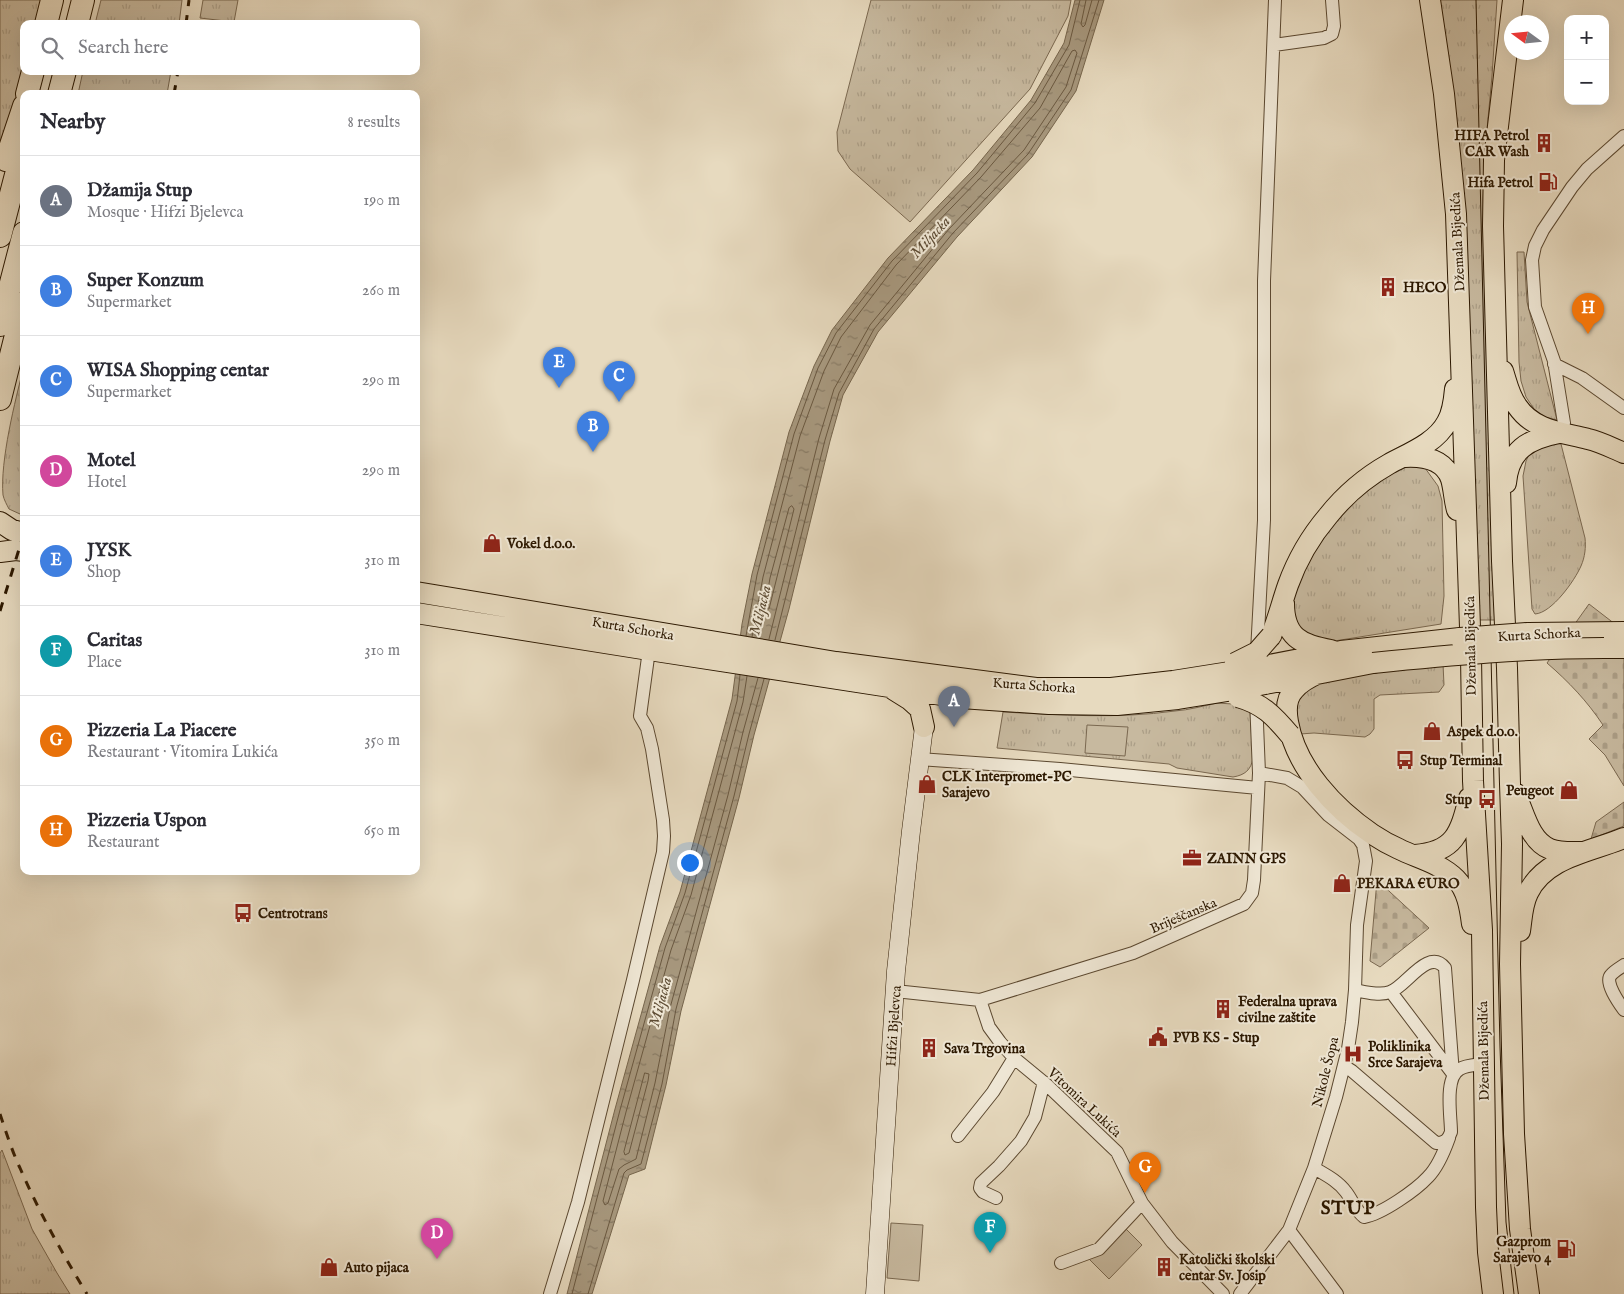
<!DOCTYPE html>
<html lang="en">
<head>
<meta charset="utf-8">
<style>
  body { margin:0; font-family:"IM FELL English",serif; background:#f7f7f7; color:#2b2b33 }
  .controls { position:absolute; right:15px; top:15px; display:grid; overflow:hidden; border-radius:10px; box-shadow:0 5px 20px #0002 }
  .controls button { width:45px; height:45px; display:grid; place-items:center; padding:0; border:0; border-bottom:1px solid #e1e1e2; background:#fff; color:#2b2b33; font:25px sans-serif }
  .compass { position:absolute; left:1504px; top:15px; width:45px; height:45px; border-radius:50%; background:#fff; box-shadow:0 5px 20px #0002; rotate:285deg }
  .you { position:absolute; left:689px; top:862px; width:18px; height:18px; margin:-12px; border:4px solid #fff; border-radius:50%; background:#1a73e8; box-shadow:0 0 0 8px #1a73e833 }
  .badge { display:grid; place-items:center; width:32px; height:32px; border-radius:50%; background:#b45309; color:#fff; font-size:16px; font-weight:700 }
  .pin { position:absolute; translate:-50% -41px; filter:drop-shadow(0 1px 2px #0008) }
  .pin::after { content:''; position:absolute; top:26px; width:18px; height:15px; background:inherit; clip-path:polygon(0 0,100% 0,50% 100%) }
  .list { margin:0; padding:0; list-style:none }
  h2 { display:flex; justify-content:space-between; align-items:center; height:65px; margin:0; padding:0 20px; font-size:21px }
  h2 small { font-size:16px; font-weight:400; color:#7c7c81 }
  .list li { display:grid; grid-template-columns:32px 1fr auto; gap:15px; align-items:center; box-sizing:border-box; height:90px; padding:0 20px; border-top:1px solid #e1e1e2 }
  .list b { display:block; font-size:19px; white-space:nowrap }
  .list p { margin:0; font-size:16px; white-space:nowrap; color:#7c7c81 }
  .list em { font-size:16px; font-style:normal; color:#7c7c81 }
  .icon { flex:none; width:28px; height:28px; fill:none; stroke:currentColor; stroke-width:2; stroke-linecap:round; stroke-linejoin:round }
  .map { position:relative; flex:none; width:1624px; height:1294px; overflow:hidden }
  .search { position:absolute; background:#fff; box-shadow:0 5px 20px #0002; left:20px; top:20px; width:400px; height:55px; display:flex; align-items:center; gap:12px; box-sizing:border-box; padding:0 18px; border-radius:10px; color:#7c7c81; font-size:19px }
  .panel { position:absolute; background:#fff; box-shadow:0 5px 20px #0002; left:20px; top:90px; width:400px; height:785px; border-radius:10px }
  .map>svg:first-child { display:block }
  .grass { fill:url(#grass-tufts); stroke:#7a6850 }
  .cemetery { fill:url(#cemetery-stones); stroke:#7a6850 }
  .green { fill:#c7b99f; stroke:#7a6850 }
  .water { fill:url(#water-ripples); stroke:#76654c }
  .lines { fill:none; stroke-linecap:round; stroke-linejoin:round }
  .shore { stroke:#6a5840; stroke-width:1 }
  .minor-casing { stroke:#5b4830; stroke-width:14 }
  .secondary-casing { stroke:#2c1801; stroke-width:19 }
  .primary-casing { stroke:#2c1801; stroke-width:22 }
  .motorway-casing { stroke:#2c1801; stroke-width:24 }
  .minor { stroke:#efe7d5; stroke-width:12 }
  .secondary { stroke:#efe7d5; stroke-width:18 }
  .primary { stroke:#e7dabf; stroke-width:20 }
  .motorway { stroke:#e7dabf; stroke-width:22 }
  .tram { stroke:#2c1801; stroke-width:1 }
  .rail { stroke:#2c1801; stroke-width:3; stroke-dasharray:9 9; stroke-linecap:butt }
  .primary-bridge-casing { stroke:#2c1801; stroke-width:22; stroke-linecap:butt }
  .primary-bridge { stroke:#e7dabf; stroke-width:20 }
  .labels { text-anchor:middle; stroke-width:4; stroke-linejoin:round; paint-order:stroke }
  .poi-label { font-size:14px; font-weight:bold; fill:#2c1801; stroke:#efe7d5; text-anchor:start }
  .street-label { font-size:14px; fill:#2c1801; stroke:#efe7d5 }
  .water-label { font-size:15px; font-style:italic; fill:#5d4b33; stroke:#efe7d5 }
  .district-label { font-size:19px; font-weight:bold; letter-spacing:1px; fill:#2c1801; stroke:#efe7d5 }
</style>
</head>
<body>
<div class="map">
<svg width="1624" height="1294" viewBox="0 0 1624 1294">
  <defs>
    <pattern id="grass-tufts" width="24" height="20" patternUnits="userSpaceOnUse" patternTransform="scale(1.25)"><rect width="24" height="20" fill="#c7b99f"/><path d="M3 7l-1-3M5 7V3M7 7l1-3M15 17l-1-3M17 17v-4M19 17l1-3" fill="none" stroke="#ab9e87"/></pattern>
    <pattern id="cemetery-stones" width="16" height="16" patternUnits="userSpaceOnUse" patternTransform="scale(1.25)"><rect width="16" height="16" fill="#c7b99f"/><path d="M2 7V4a2 2 0 0 1 4 0v3zM10 15v-3a2 2 0 0 1 4 0v3z" fill="#ab9e87"/></pattern>
    <pattern id="water-ripples" width="26" height="14" patternUnits="userSpaceOnUse" patternTransform="scale(1.25)"><rect width="26" height="14" fill="#a7987e"/><path d="M2 4q2-2 4 0t4 0M15 11q2-2 4 0t4 0" fill="none" stroke="#887b65"/></pattern>
  </defs>
  <rect width="100%" height="100%" fill="#e7dabf"/>
  <filter id="stains"><feTurbulence type="fractalNoise" baseFrequency=".004" numOctaves="4"/><feColorMatrix values="0 0 0 0 .2 0 0 0 0 .09 0 0 0 0 .02 0 0 0 .5 -.17"/></filter>
  <radialGradient id="worn" r=".72"><stop offset=".6" stop-color="#630" stop-opacity="0"/><stop offset="1" stop-color="#630" stop-opacity=".3"/></radialGradient>
  <path class="grass" d="M0 0H49L43 24H24V71H30L0 158Z
    M101 0H182L179 24H95Z
    M203 0H238L234 22 200 18Z
    M871 0H1071L1068 16 1030 89 910 222 850 169 838 151 837 132Z
    M1439 0H1497L1492 76 1486 140 1483 199 1495 620H1475Z
    M83 71H171L167 94H78Z
    M1517 252H1524L1527 302 1557 420 1545 417 1534 409 1526 397 1521 381 1519 362Z
    M24 366V506L20 514 9 509C7 505 4 500 3 495 0 461 15 401 24 366Z
    M1549 442 1561 444 1585 538C1586 547 1585 557 1581 566 1575 580 1552 613 1535 614L1532 609 1523 476 1526 461 1532 448Z
    M1410 464 1425 468 1438 486 1442 501 1444 596 1441 624 1328 642 1298 632 1290 617 1292 588 1301 563 1357 492Z
    M1443 664 1444 685 1439 692 1380 695 1374 699V729L1370 734 1365 737 1314 733 1300 734 1295 720 1297 698 1302 691 1338 675Z
    M1217 703 1233 704 1250 710 1253 758C1251 770 1245 775 1233 777L1177 768 1169 764 997 748 1003 712C1060 715 1118 719 1175 711 1189 710 1203 706 1217 703Z
    M2 1150 32 1229 57 1273 70 1294H0V1153Z"/>
  <path class="cemetery" d="M1589 604 1624 631V786L1605 755 1589 739 1603 725C1587 701 1569 682 1547 663Z
    M1624 802V826L1591 839 1596 822Z
    M1377 880 1429 928 1380 967 1370 961Z"/>
  <path class="green" d="M1087 725 1128 727 1125 756 1085 753Z
    M891 1223 923 1225 919 1281 887 1278Z
    M1123 1226 1142 1245 1109 1279 1089 1259Z"/>
  <path class="water" d="M1075 0H1104L1076 91 1032 157 957 237 878 332 843 395 830 441 789 609 754 735 739 798 681 1011 666 1085 645 1169 629 1175 592 1294H567L615 1109 660 946 680 892 732 699 742 624 752 574 789 432 814 366 832 330 888 258 973 170 1031 100 1064 43Z"/>
  <g class="lines">
    <path class="shore" d="M1086 0 1081 24 1083 27 1085 25 1092 0
      M792 506 794 509 769 609H766L765 607 770 578 789 508Z
      M746 636 757 575 794 434 818 368 836 333 892 261 977 173 1035 103 1069 45 1080 0
      M752 637 763 577 800 436 824 371 841 337 896 265 981 177 1040 108 1072 51 1075 50 1077 53 1066 87 1024 150 949 229 870 325 834 389 819 438 769 639
      M775 640 825 440 839 393 874 329 953 233 1028 154 1071 90 1099 0
      M747 676 743 702 691 895 671 950 626 1112 603 1201 605 1205 608 1203 619 1169 624 1165 636 1159 655 1083 670 1008 728 795 743 732 758 678
      M645 1073 649 1074 648 1081 629 1153 625 1155 624 1152Z
      M572 1294 620 1110 665 948 685 893 737 701 740 675
      M588 1294 624 1173 627 1170 641 1164 662 1084 676 1009 734 796 749 734 764 679"/>
    <g class="minor-casing">
      <path id="minor" d="M1274 45 1324 38 1332 34 1334 26 1332 0
        M1554 364 1582 378 1624 408
        M1564 423 1554 361 1535 307 1532 260 1535 246 1543 230 1572 187 1587 169 1624 136
        M1257 652 1264 520V281L1275 0
        M919 759 1060 769 1258 788
        M1624 965C1620 968 1614 971 1611 975 1604 982 1619 1003 1624 1010
        M1355 990C1365 992 1380 996 1390 992 1406 987 1428 947 1445 968L1453 1074
        M895 991 980 1000 1133 953 1244 904 1252 893 1254 880 1259 773 1256 699
        M1391 992 1453 1074
        M980 1000 989 1027 1000 1042 1014 1058 1048 1086 1117 1152 1142 1203 1172 1242 1223 1294
        M1344 1066 1352 1071 1436 1143C1445 1143 1448 1140 1451 1132 1451 1116 1444 1077 1460 1069 1466 1065 1475 1065 1483 1064
        M958 1136 993 1092 1014 1058
        M1314 1168C1326 1175 1338 1181 1346 1192 1353 1201 1355 1210 1364 1217 1382 1214 1416 1190 1428 1177 1438 1167 1444 1152 1449 1138
        M996 1198 983 1192 980 1188 981 1183 999 1166 1021 1141 1035 1117 1044 1082
        M1289 1230 1337 1294
        M1061 1263 1099 1249 1142 1203
        M550 1294 578 1202 633 980 663 852 664 836 663 820 652 749 647 728 640 716 649 650
        M1240 1294 1289 1230 1314 1168 1336 1097 1348 1049 1352 1022 1355 990 1357 925 1366 861 1363 845 1359 839 1328 815 1302 787 1287 778 1259 773"/>
    </g>
    <g class="secondary-casing">
      <path id="secondary" d="M875 1294 896 971 911 831 924 727"/>
    </g>
    <g class="primary-casing">
      <path id="primary" d="M1430 0 1444 94 1456 214 1471 657 1473 781 1482 930 1486 1207 1488 1252 1493 1294
        M1513 0 1494 160 1493 226 1502 561 1507 668 1510 784 1512 844 1510 964 1514 1134 1520 1229 1529 1294
        M1503 371C1507 383 1509 395 1517 406 1534 431 1561 432 1588 439 1601 442 1612 448 1624 453
        M1405 457C1423 456 1444 459 1451 479 1454 489 1454 500 1457 510
        M1506 483C1509 450 1528 439 1559 433
        M0 522 12 530 24 533
        M0 552 16 550 24 551
        M416 592 836 662 1036 688H1111L1173 681 1236 671
        M1284 603C1284 637 1301 645 1331 650
        M416 613 649 650 961 698 1049 704 1117 705 1178 699 1240 689
        M1528 633 1624 632
        M1271 636C1278 619 1282 602 1288 585 1297 560 1311 536 1328 516 1344 496 1366 477 1389 464 1409 453 1436 443 1447 422 1453 412 1454 400 1455 389
        M1604 648H1624
        M1264 666 1341 651 1460 638
        M1319 673C1310 677 1300 682 1294 690 1286 698 1286 711 1288 722 1296 768 1335 809 1372 834 1381 840 1390 845 1399 849 1417 858 1440 863 1456 879 1467 890 1470 908 1472 924
        M1265 684 1373 663
        M894 690 910 700 920 709 924 727
        M1515 793C1524 811 1529 841 1550 849 1560 853 1572 852 1582 852
        M1415 855C1455 852 1460 833 1469 798
        M1520 931C1522 918 1522 905 1528 893 1545 857 1591 852 1624 838"/>
    </g>
    <g class="motorway-casing">
      <path id="motorway" d="M46 24 52 0
        M77 24 83 0
        M27 94 33 71
        M59 94 65 71
        M6 160 24 106
        M0 236 24 144
        M0 325 24 233
        M0 399 24 303"/>
    </g>
    <use href="#minor" class="minor"/>
    <use href="#secondary" class="secondary"/>
    <use href="#primary" class="primary"/>
    <use href="#motorway" class="motorway"/>
    <path class="tram" d="M1476 0 1500 1047 1506 1222 1514 1294"/>
    <path class="rail" d="M186 24 189 0
      M174 94 178 71
      M0 611 24 533
      M0 1114C6 1132 12 1151 20 1168 39 1212 62 1253 87 1294"/>
    <g class="primary-bridge-casing">
      <path id="primary-bridge" d="M1460 638 1528 633
        M1235 663 1257 652 1271 636
        M1373 663C1450 655 1527 648 1604 648
        M1236 671 1264 666
        M1240 689 1265 684
        M1238 697C1263 704 1274 716 1290 735"/>
    </g>
    <use href="#primary-bridge" class="primary-bridge"/>
  </g>
  <defs>
    <g id="building-bare" transform="scale(1.5)"><path d="M-4-6H4V6H1V3H-1V6H-4ZM-2.5-4.3h1.7v1.8h-1.7ZM.8-4.3h1.7v1.8H.8ZM-2.5-1h1.7V.8h-1.7ZM.8-1h1.7V.8H.8Z" fill="#8f2418" stroke="#efe7d5" stroke-width="2.5" paint-order="stroke"/></g>
    <g id="fuel-bare" transform="scale(1.5)"><path d="M-5.5-6h7V0h2V4h1.3V-2.5L3-4.5l.8-.8L6-3V5H2.5V1h-1V6h-7ZM-4.2-4.7v3.2H.2V-4.7Z" fill="#8f2418" stroke="#efe7d5" stroke-width="2.5" paint-order="stroke"/></g>
    <g id="shop-bare" transform="scale(1.5)"><path d="M-5-2.5h2.3a2.7 3.5 0 0 1 5.4 0H5L5.5 6h-11ZM-1.5-2.5h3a1.5 2.3 0 0 0-3 0Z" fill="#8f2418" stroke="#efe7d5" stroke-width="2.5" paint-order="stroke"/></g>
    <g id="bus-bare" transform="scale(1.5)"><path d="M-5-6H5V4H4V6H2V4H-2V6H-4V4H-5ZM-3.5-4V0h7V-4ZM-3.5 1.2v1.5H-2V1.2ZM2 1.2v1.5H3.5V1.2Z" fill="#8f2418" stroke="#efe7d5" stroke-width="2.5" paint-order="stroke"/></g>
    <g id="office-bare" transform="scale(1.5)"><path d="M-6-3h4V-5.5h4V-3h4V5H-6ZM-1-4.5V-3h2v-1.5ZM-6 0V1H6V0Z" fill="#8f2418" stroke="#efe7d5" stroke-width="2.5" paint-order="stroke"/></g>
    <g id="civic-bare" transform="scale(1.5)"><path d="M-.6-6.5H3V-4.5H.6V-3L4-1V1h2V6H-6V1h2V-1L-.6-3ZM-1.2 2.5V6h2.4V2.5Z" fill="#8f2418" stroke="#efe7d5" stroke-width="2.5" paint-order="stroke"/></g>
    <g id="hospital-bare" transform="scale(1.5)"><path d="M-5-5h3v3.5h4V-5h3V5h-3V1.5h-4V5h-3Z" fill="#8f2418" stroke="#efe7d5" stroke-width="2.5" paint-order="stroke"/></g>
  </defs>
  <g fill-rule="evenodd">
    <use href="#building-bare" x="1544" y="143"/>
    <use href="#fuel-bare" x="1548" y="182"/>
    <use href="#building-bare" x="1388" y="287"/>
    <use href="#shop-bare" x="492" y="543"/>
    <use href="#shop-bare" x="1432" y="731"/>
    <use href="#bus-bare" x="1405" y="760"/>
    <use href="#shop-bare" x="927" y="784"/>
    <use href="#shop-bare" x="1569" y="790"/>
    <use href="#bus-bare" x="1487" y="799"/>
    <use href="#office-bare" x="1192" y="858"/>
    <use href="#shop-bare" x="1342" y="883"/>
    <use href="#bus-bare" x="243" y="913"/>
    <use href="#building-bare" x="1223" y="1009"/>
    <use href="#civic-bare" x="1158" y="1037"/>
    <use href="#building-bare" x="929" y="1048"/>
    <use href="#hospital-bare" x="1353" y="1054"/>
    <use href="#fuel-bare" x="1566" y="1249"/>
    <use href="#shop-bare" x="329" y="1267"/>
    <use href="#building-bare" x="1164" y="1267"/>
  </g>
  <g class="labels">
    <g class="poi-label">
      <text x="1529" y="140" text-anchor="end">HIFA Petrol<tspan x="1529" dy="16">CAR Wash</tspan></text>
      <text x="1533" y="187" text-anchor="end">Hifa Petrol</text>
      <text x="1403" y="292">HECO</text>
      <text x="507" y="548">Vokel d.o.o.</text>
      <text x="1447" y="736">Aspek d.o.o.</text>
      <text x="1420" y="765">Stup Terminal</text>
      <text x="942" y="781">CLK Interpromet-PC<tspan x="942" dy="16">Sarajevo</tspan></text>
      <text x="1554" y="795" text-anchor="end">Peugeot</text>
      <text x="1472" y="804" text-anchor="end">Stup</text>
      <text x="1207" y="863">ZAINN GPS</text>
      <text x="1357" y="888">PEKARA €URO</text>
      <text x="258" y="918">Centrotrans</text>
      <text x="1238" y="1006">Federalna uprava<tspan x="1238" dy="16">civilne zaštite</tspan></text>
      <text x="1173" y="1042">PVB KS - Stup</text>
      <text x="1368" y="1051">Poliklinika<tspan x="1368" dy="16">Srce Sarajeva</tspan></text>
      <text x="944" y="1053">Sava Trgovina</text>
      <text x="1551" y="1246" text-anchor="end">Gazprom<tspan x="1551" dy="16">Sarajevo 4</tspan></text>
      <text x="1179" y="1264">Katolički školski<tspan x="1179" dy="16">centar Sv. Josip</tspan></text>
      <text x="344" y="1272">Auto pijaca</text>
    </g>
    <g class="street-label">
      <text transform="translate(1457 242) rotate(-93)" y="5">Džemala Bijedića</text>
      <text transform="translate(633 628) rotate(10)" y="5">Kurta Schorka</text>
      <text transform="translate(1539 634) rotate(-3)" y="5">Kurta Schorka</text>
      <text transform="translate(1470 646) rotate(-91)" y="5">Džemala Bijedića</text>
      <text transform="translate(1034 685) rotate(4)" y="5">Kurta Schorka</text>
      <text transform="translate(1183 915) rotate(-23)" y="5">Briješčanska</text>
      <text transform="translate(893 1026) rotate(-86)" y="5">Hifzi Bjelevca</text>
      <text transform="translate(1483 1051) rotate(-91)" y="5">Džemala Bijedića</text>
      <text transform="translate(1325 1072) rotate(-76)" y="5">Nikole Šopa</text>
      <text transform="translate(1085 1102) rotate(43)" y="5">Vitomira Lukića</text>
    </g>
    <g class="water-label">
      <text transform="translate(930 237) rotate(-47)" y="5">Miljacka</text>
      <text transform="translate(760 610) rotate(-76)" y="5">Miljacka</text>
      <text transform="translate(660 1002) rotate(-75)" y="5">Miljacka</text>
    </g>
    <g class="district-label">
      <text x="1348" y="1214">STUP</text>
    </g>
  </g>
  <rect width="100%" height="100%" filter="url(#stains)"/>
  <rect width="100%" height="100%" fill="url(#worn)"/>
</svg>
<div class="controls">
<button>+</button>
<button>−</button>
</div>
<svg class="compass" viewBox="-18 -18 36 36"><path d="M0-13l5 13h-10z" fill="#e53935"/><path d="M0 13l5-13h-10z" fill="#7c7c81"/></svg>
<div class="you"></div>
<div class="pin badge" style="left:954px;top:727px;background:#6b7280">A</div>
<div class="pin badge" style="left:593px;top:452px;background:#3f7fe0">B</div>
<div class="pin badge" style="left:619px;top:402px;background:#3f7fe0">C</div>
<div class="pin badge" style="left:437px;top:1259px;background:#d1479c">D</div>
<div class="pin badge" style="left:559px;top:388px;background:#3f7fe0">E</div>
<div class="pin badge" style="left:990px;top:1253px;background:#0f9aa8">F</div>
<div class="pin badge" style="left:1145px;top:1193px;background:#e8710a">G</div>
<div class="pin badge" style="left:1588px;top:334px;background:#e8710a">H</div>
<div class="search"><svg class="icon" aria-label="search" viewBox="0 0 24 24"><circle cx="10" cy="10" r="6"/><path d="M15 15l6 6"/></svg>Search here</div>
<section class="panel">
<h2>Nearby<small>8 results</small></h2>
<ul class="list">
<li><span class="badge" style="background:#6b7280">A</span><div><b>Džamija Stup</b><p>Mosque · Hifzi Bjelevca</p></div><em>190 m</em></li>
<li><span class="badge" style="background:#3f7fe0">B</span><div><b>Super Konzum</b><p>Supermarket</p></div><em>260 m</em></li>
<li><span class="badge" style="background:#3f7fe0">C</span><div><b>WISA Shopping centar</b><p>Supermarket</p></div><em>290 m</em></li>
<li><span class="badge" style="background:#d1479c">D</span><div><b>Motel</b><p>Hotel</p></div><em>290 m</em></li>
<li><span class="badge" style="background:#3f7fe0">E</span><div><b>JYSK</b><p>Shop</p></div><em>310 m</em></li>
<li><span class="badge" style="background:#0f9aa8">F</span><div><b>Caritas</b><p>Place</p></div><em>310 m</em></li>
<li><span class="badge" style="background:#e8710a">G</span><div><b>Pizzeria La Piacere</b><p>Restaurant · Vitomira Lukića</p></div><em>350 m</em></li>
<li><span class="badge" style="background:#e8710a">H</span><div><b>Pizzeria Uspon</b><p>Restaurant</p></div><em>650 m</em></li>
</ul>
</section>
</div>
</body>
</html>
